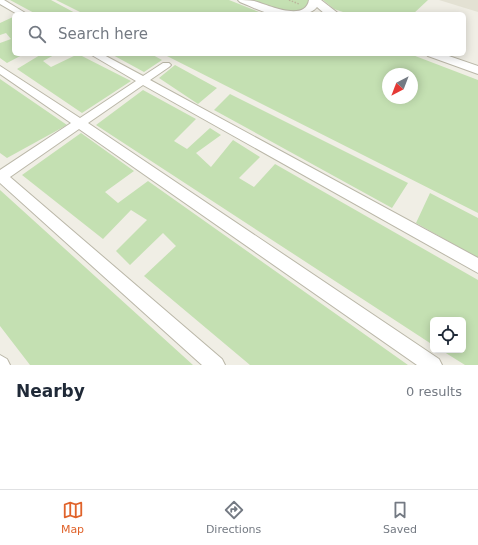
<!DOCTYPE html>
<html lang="en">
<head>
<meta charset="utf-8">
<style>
  body { margin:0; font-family:"DejaVu Sans",sans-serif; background:#f2f2f3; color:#1f2937 }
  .controls { position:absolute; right:12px; bottom:12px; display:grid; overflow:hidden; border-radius:6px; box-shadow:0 2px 10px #0003 }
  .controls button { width:36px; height:36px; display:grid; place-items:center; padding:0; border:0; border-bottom:1px solid #e0e1e3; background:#fff; color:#1f2937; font:20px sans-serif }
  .compass { position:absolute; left:382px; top:68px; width:36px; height:36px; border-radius:50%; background:#fff; box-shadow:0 2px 10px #0003; rotate:222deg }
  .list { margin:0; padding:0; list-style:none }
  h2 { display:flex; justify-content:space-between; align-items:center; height:52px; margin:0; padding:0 16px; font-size:17px }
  h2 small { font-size:13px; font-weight:400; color:#747a83 }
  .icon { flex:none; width:22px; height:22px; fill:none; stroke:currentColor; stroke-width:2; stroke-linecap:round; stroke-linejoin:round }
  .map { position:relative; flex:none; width:478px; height:365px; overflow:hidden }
  .search { position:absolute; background:#fff; box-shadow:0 2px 10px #0003; left:12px; right:12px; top:12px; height:44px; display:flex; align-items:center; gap:10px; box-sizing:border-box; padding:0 14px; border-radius:6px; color:#747a83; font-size:15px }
  .sheet { height:124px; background:#fff }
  nav { display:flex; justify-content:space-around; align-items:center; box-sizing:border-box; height:56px; border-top:1px solid #e0e1e3; background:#fff; font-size:11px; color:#747a83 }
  nav a { display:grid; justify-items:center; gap:2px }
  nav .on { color:#e0632b }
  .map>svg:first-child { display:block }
  .residential { fill:#e3e1d3 }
  .green { fill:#c4e0b2; fill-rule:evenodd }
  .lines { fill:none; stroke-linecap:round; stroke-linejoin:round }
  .minor-casing { stroke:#bab7a8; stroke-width:2 }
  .tertiary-casing { stroke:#bab7a8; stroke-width:2 }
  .path { stroke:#bab49b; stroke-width:1.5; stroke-dasharray:1.5 1.5; stroke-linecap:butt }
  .minor { fill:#fff; fill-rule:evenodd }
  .tertiary { fill:#fff; fill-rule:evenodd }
</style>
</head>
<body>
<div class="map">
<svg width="478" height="365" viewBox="0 0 478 365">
  <rect width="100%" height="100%" fill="#f0eee5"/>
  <path class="residential" d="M439 0H478V12Z"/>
  <path class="green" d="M10 0H51L77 14H36Z
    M56 0H229L264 14H84Z
    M249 0H309C310 4 309 5 305 8 290 19 265 6 249 0Z
    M323 0H428L413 14H349L334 9Z
    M13 17 14 54H24L7 63 0 58V43L11 39 6 33 0 35V23Z
    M38 54H56L43 61 51 67 78 54 131 81 82 113 17 69 40 55Z
    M111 54H151L162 60 144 72Z
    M163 54H410L478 80V213ZM388 74H412V98H388Z
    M175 65 217 88 198 104 159 78Z
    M0 79 67 125 7 158 0 153Z
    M143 90 196 119 174 141 187 149 210 128 221 135 196 153 211 167 233 140 260 157 239 178 254 187 275 164 478 280V365H465L441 350H463V320H433V345L96 125Z
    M230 94 408 183 392 208 214 110Z
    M81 133 134 171 105 192 118 203 148 181 408 365H250L144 276 176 246 163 233 130 265 116 251 147 220 131 210 103 239 22 175Z
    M0 190 193 365H30L0 326Z
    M430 193 478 218V258L416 223Z"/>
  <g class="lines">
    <g class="minor-casing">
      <path id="minor" d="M0 0H4L27 14H17L0 4Z
        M90 54H102L143 76 163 63H169L171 65 169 67 150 80 478 258V273L143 85 88 123 439 359 442 365H417L79 129 10 177 222 359 225 365H202L0 183V170L71 123 0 74V66L80 118 136 81Z
        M0 355 7 359 10 365H0Z"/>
    </g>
    <g class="tertiary-casing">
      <path id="tertiary" d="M238 0C243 0 249 0 254 1 266 4 305 23 309 0H321L339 14H325L317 7C310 17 284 16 272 14 261 12 250 6 240 2Z
        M426 54H443L478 66V74L428 56Z"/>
    </g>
    <path class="path" d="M289 0 299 4"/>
    <use href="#minor" class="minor"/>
    <use href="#tertiary" class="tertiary"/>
  </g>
</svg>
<div class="controls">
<button><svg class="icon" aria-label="locate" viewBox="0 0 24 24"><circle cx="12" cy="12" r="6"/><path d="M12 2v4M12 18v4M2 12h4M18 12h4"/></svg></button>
</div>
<svg class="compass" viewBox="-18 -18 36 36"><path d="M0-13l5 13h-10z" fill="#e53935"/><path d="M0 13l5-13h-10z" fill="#747a83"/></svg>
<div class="search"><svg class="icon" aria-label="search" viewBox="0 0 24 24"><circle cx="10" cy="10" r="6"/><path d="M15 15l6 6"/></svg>Search here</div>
</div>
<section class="sheet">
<h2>Nearby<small>0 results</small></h2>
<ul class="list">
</ul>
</section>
<nav>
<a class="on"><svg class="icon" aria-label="map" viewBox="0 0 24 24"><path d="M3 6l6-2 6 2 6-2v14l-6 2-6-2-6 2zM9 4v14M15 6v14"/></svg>Map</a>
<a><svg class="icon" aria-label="directions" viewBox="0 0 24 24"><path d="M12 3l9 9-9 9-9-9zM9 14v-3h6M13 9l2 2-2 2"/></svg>Directions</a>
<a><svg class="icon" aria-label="saved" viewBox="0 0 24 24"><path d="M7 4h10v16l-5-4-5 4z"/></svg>Saved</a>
</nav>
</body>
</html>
